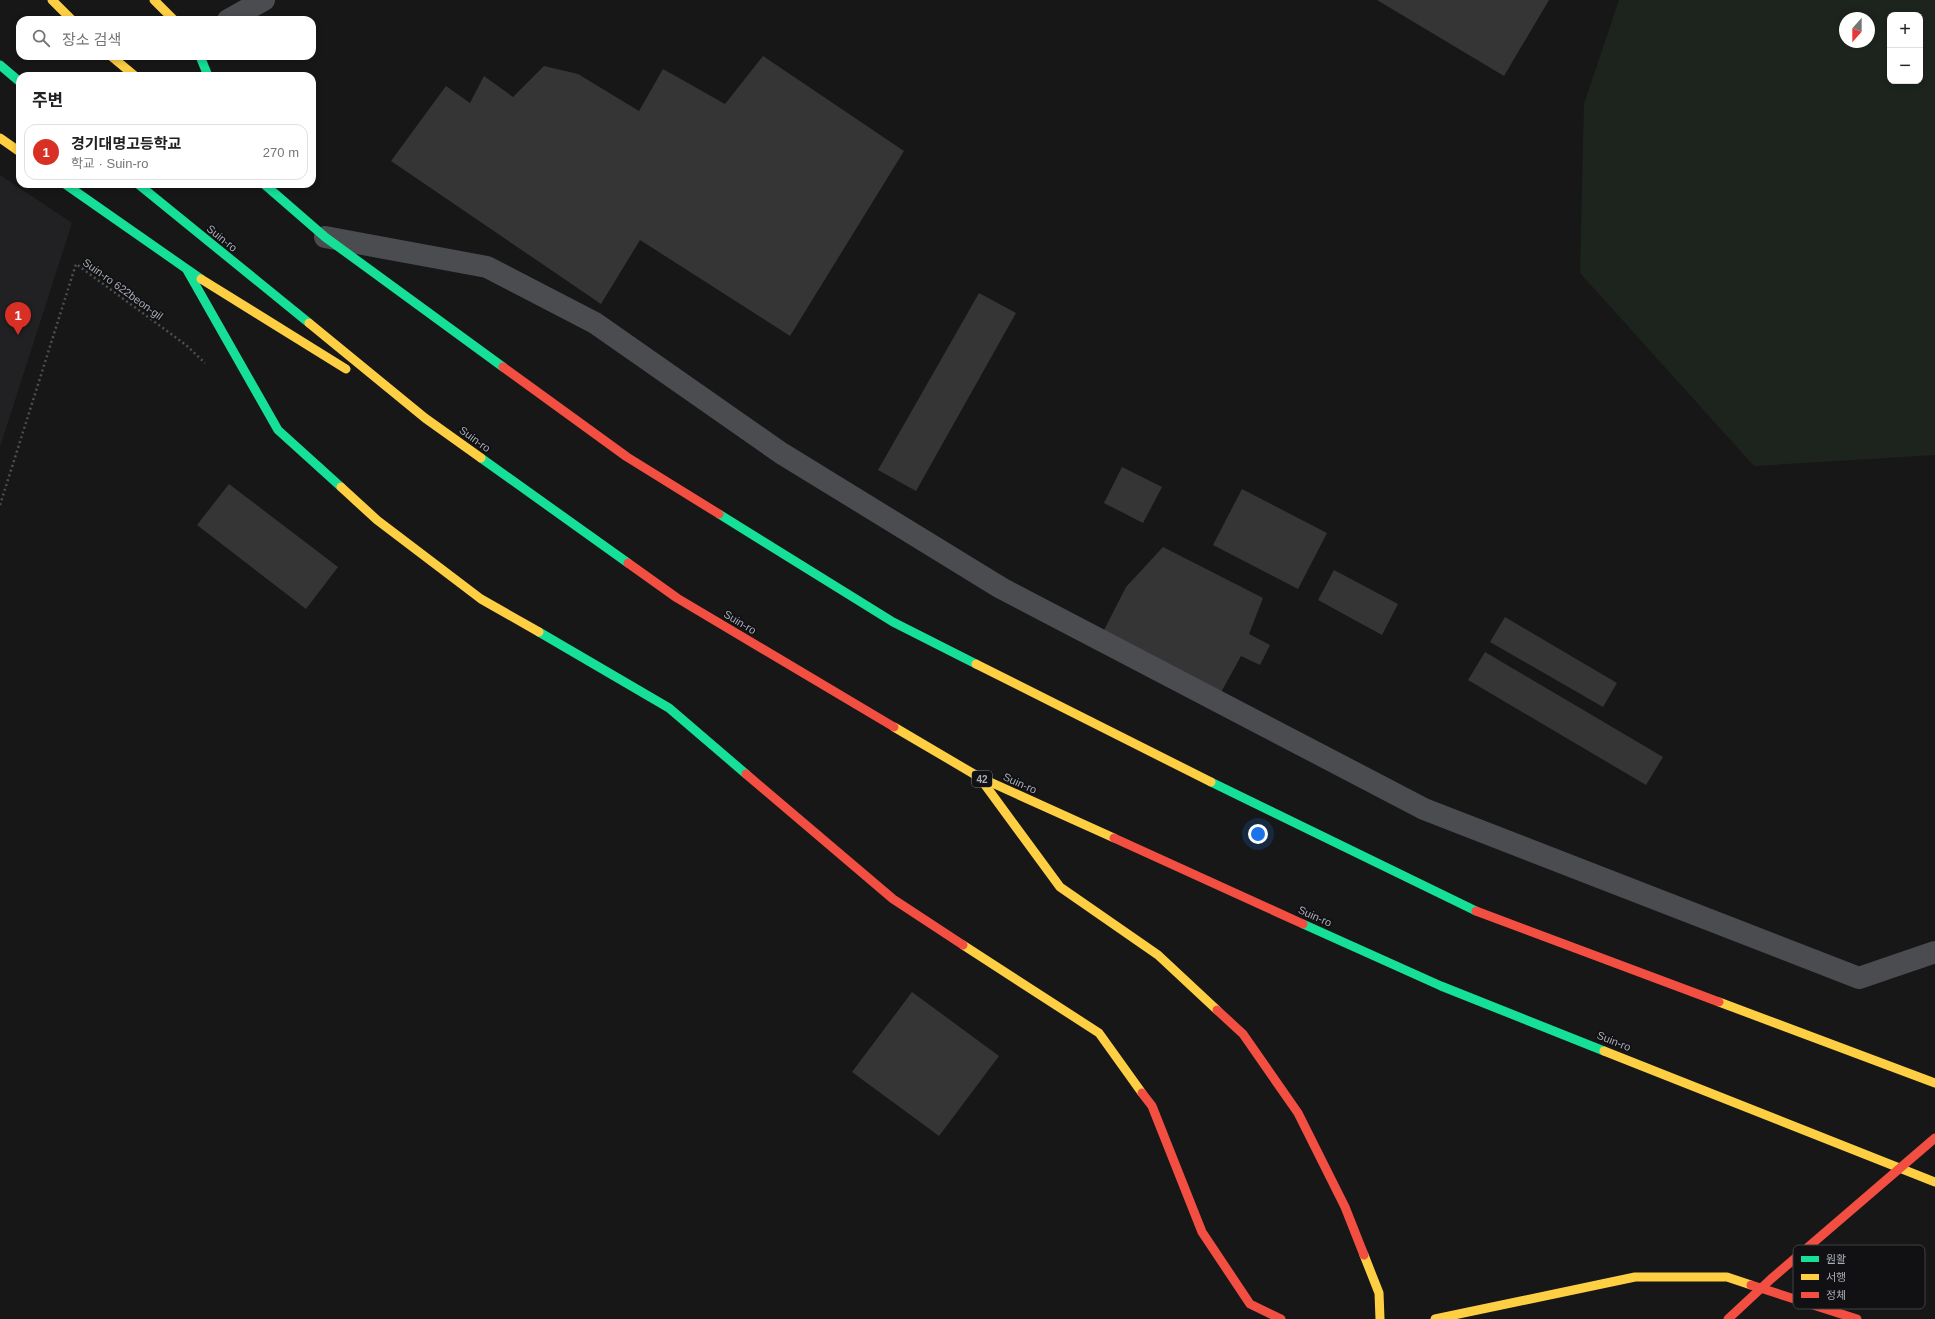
<!DOCTYPE html>
<html lang="ko">
<head>
<meta charset="utf-8">
<style>
  body { margin:0; font-family:Helvetica,"Noto Sans KR",sans-serif; background:#f2f2f2; color:#202124 }
  .controls { position:absolute; right:12px; top:12px; display:grid; overflow:hidden; border-radius:8px; box-shadow:0 2px 6px #0003 }
  .controls button { width:36px; height:36px; display:grid; place-items:center; padding:0; border:0; border-bottom:1px solid #e0e0e0; background:#fff; color:#202124; font:20px sans-serif }
  .compass { position:absolute; left:1839px; top:12px; width:36px; height:36px; border-radius:50%; background:#fff; box-shadow:0 2px 6px #0003; rotate:201deg }
  .you { position:absolute; left:1258px; top:834px; width:14px; height:14px; margin:-10px; border:3px solid #fff; border-radius:50%; background:#1a73e8; box-shadow:0 0 0 6px #1a73e833 }
  .badge { display:grid; place-items:center; width:26px; height:26px; border-radius:50%; background:#d93025; color:#fff; font-size:13px; font-weight:700 }
  .pin { position:absolute; translate:-50% -33px; filter:drop-shadow(0 1px 2px #0008) }
  .pin::after { content:''; position:absolute; top:21px; width:14px; height:12px; background:inherit; clip-path:polygon(0 0,100% 0,50% 100%) }
  .list { margin:0; padding:0; list-style:none }
  h2 { display:flex; justify-content:space-between; align-items:center; height:52px; margin:0; padding:0 16px; font-size:17px }
  h2 small { font-size:13px; font-weight:400; color:#757577 }
  .list li { display:grid; grid-template-columns:26px 1fr auto; gap:12px; align-items:center; box-sizing:border-box; height:56px; margin:0 8px 8px; padding:0 8px; border:1px solid #e0e0e0; border-radius:12px }
  .list b { display:block; font-size:15px; white-space:nowrap }
  .list p { margin:0; font-size:13px; white-space:nowrap; color:#757577 }
  .list em { font-size:13px; font-style:normal; color:#757577 }
  .icon { flex:none; width:22px; height:22px; fill:none; stroke:currentColor; stroke-width:2; stroke-linecap:round; stroke-linejoin:round }
  .map { position:relative; flex:none; width:1935px; height:1319px; overflow:hidden }
  .search { position:absolute; background:#fff; box-shadow:0 2px 6px #0003; left:16px; top:16px; width:300px; height:44px; display:flex; align-items:center; gap:10px; box-sizing:border-box; padding:0 14px; border-radius:12px; color:#757577; font-size:15px }
  .panel { position:absolute; background:#fff; box-shadow:0 2px 6px #0003; left:16px; top:72px; width:300px; height:116px; border-radius:12px }
  .map>svg:first-child { display:block }
  .built { fill:#212123 }
  .green { fill:#1d241e; fill-rule:evenodd }
  .building { fill:#353536 }
  .lines { fill:none; stroke-linecap:round; stroke-linejoin:round }
  .path { stroke:#4d4e52; stroke-width:2.5; stroke-dasharray:2 3; stroke-linecap:butt }
  .street { stroke:#4b4c50; stroke-width:22 }
  .fast { stroke:#16e098; stroke-width:9 }
  .slow { stroke:#ffcf43; stroke-width:9 }
  .jam { stroke:#f24e42; stroke-width:9 }
  .jam-bridge { stroke:#f24e42; stroke-width:9 }
  .labels { text-anchor:middle; stroke-width:3.5; stroke-linejoin:round; paint-order:stroke }
  .shield { fill:#111113; stroke:#7b7e86; stroke-width:1 }
  .shield-label { font-size:10px; font-weight:bold; fill:#a8adb8 }
  .street-label { font-size:11px; fill:#a8adb8; stroke:#111113 }
  .key { fill:#111113; stroke:#3e4045; stroke-width:1 }
  .key-label { font-size:11px; fill:#a8adb8 }
</style>
</head>
<body>
<div class="map">
<svg width="1935" height="1319" viewBox="0 0 1935 1319">
  <rect width="100%" height="100%" fill="#171717"/>
  <path class="built" d="M0 175 72 223 0 447Z"/>
  <path class="green" d="M1619 0H1935V455L1754 466 1580 273 1584 104ZM1890 15H1920V81H1890ZM1845 18H1869V42H1845Z"/>
  <path class="building" d="M1377 0H1549L1504 76Z
    M763 56 904 151 790 336 640 240 601 304 391 161 446 86 470 103 484 76 513 97 544 66 578 74 639 111 663 69 725 104Z
    M979 293 1016 313 916 491 878 470Z
    M1122 467 1162 487 1143 523 1104 503Z
    M229 484 338 567 306 609 197 525Z
    M1242 489 1327 533 1298 589 1213 545Z
    M1163 547 1263 598 1249 634 1270 645 1260 665 1241 656 1219 696 1101 636 1126 587Z
    M1334 570 1398 604 1382 635 1318 600Z
    M1505 617 1617 683 1603 707 1490 642Z
    M1485 652 1663 757 1646 785 1468 680Z
    M912 992 999 1056 939 1136 852 1072Z"/>
  <g class="lines">
    <path class="path" d="M0 505 76 264 186 345 205 363"/>
    <path class="street" d="M228 20 264 0
      M325 237 487 267 595 323 781 453 1001 588 1424 809 1859 978 1935 952"/>
    <path class="fast" d="M200 56 208 76
      M0 65 20 82
      M65 184 201 279
      M138 184 309 323
      M264 184 325 237 503 367
      M187 270 278 430 341 487
      M481 458 628 563
      M719 514 893 622 976 664
      M539 632 669 708 746 774
      M1211 782 1476 911
      M1303 924 1441 986 1604 1051"/>
    <path class="slow" d="M52 0 72 20
      M154 0 174 20
      M111 56 135 76
      M0 138 20 152
      M201 279 346 369
      M309 323 425 418 481 458
      M341 487 377 520 481 599 539 632
      M976 664 1211 782
      M894 727 979 777 1114 838
      M980 778 1060 887 1158 955 1217 1010
      M963 945 1099 1033 1142 1093
      M1719 1002 1935 1083
      M1604 1051 1935 1182
      M1364 1255 1379 1293 1380 1319
      M1435 1319 1635 1277H1727L1751 1285"/>
    <path class="jam" d="M503 367 627 457 719 514
      M628 563 677 598 894 727
      M746 774 893 899 963 945
      M1114 838 1303 924
      M1476 911 1719 1002
      M1217 1010 1243 1034 1298 1113 1345 1207 1364 1255
      M1142 1093 1152 1106 1202 1232 1250 1304 1281 1319
      M1751 1285 1857 1319"/>
    <path class="jam-bridge" d="M1728 1319 1771 1279 1935 1138"/>
  </g>
  <g class="labels">
    <rect class="shield" x="972" y="771" width="20" height="16" rx="3"/>
    <g class="shield-label">
      <text x="982" y="783">42</text>
    </g>
    <g class="street-label">
      <text transform="translate(222 238) rotate(39)" y="4">Suin-ro</text>
      <text transform="translate(123 289) rotate(36)" y="4">Suin-ro 622beon-gil</text>
      <text transform="translate(475 439) rotate(36)" y="4">Suin-ro</text>
      <text transform="translate(740 622) rotate(31)" y="4">Suin-ro</text>
      <text transform="translate(1020 783) rotate(24)" y="4">Suin-ro</text>
      <text transform="translate(1315 916) rotate(24)" y="4">Suin-ro</text>
      <text transform="translate(1614 1041) rotate(22)" y="4">Suin-ro</text>
    </g>
  </g>
  <rect x="1793" y="1245" width="132" height="64" rx="6" class="key"/>
  <rect x="1801" y="1256" width="18" height="6" fill="#16e098"/>
  <rect x="1801" y="1274" width="18" height="6" fill="#ffcf43"/>
  <rect x="1801" y="1292" width="18" height="6" fill="#f24e42"/>
  <g class="key-label">
    <text x="1826" y="1263">원활</text>
    <text x="1826" y="1281">서행</text>
    <text x="1826" y="1299">정체</text>
  </g>
</svg>
<div class="controls">
<button>+</button>
<button>−</button>
</div>
<svg class="compass" viewBox="-18 -18 36 36"><path d="M0-13l5 13h-10z" fill="#e53935"/><path d="M0 13l5-13h-10z" fill="#757577"/></svg>
<div class="you"></div>
<div class="pin badge" style="left:18px;top:335px">1</div>
<div class="search"><svg class="icon" aria-label="search" viewBox="0 0 24 24"><circle cx="10" cy="10" r="6"/><path d="M15 15l6 6"/></svg>장소 검색</div>
<section class="panel">
<h2>주변<small></small></h2>
<ul class="list">
<li><span class="badge">1</span><div><b>경기대명고등학교</b><p>학교 · Suin-ro</p></div><em>270 m</em></li>
</ul>
</section>
</div>
</body>
</html>
